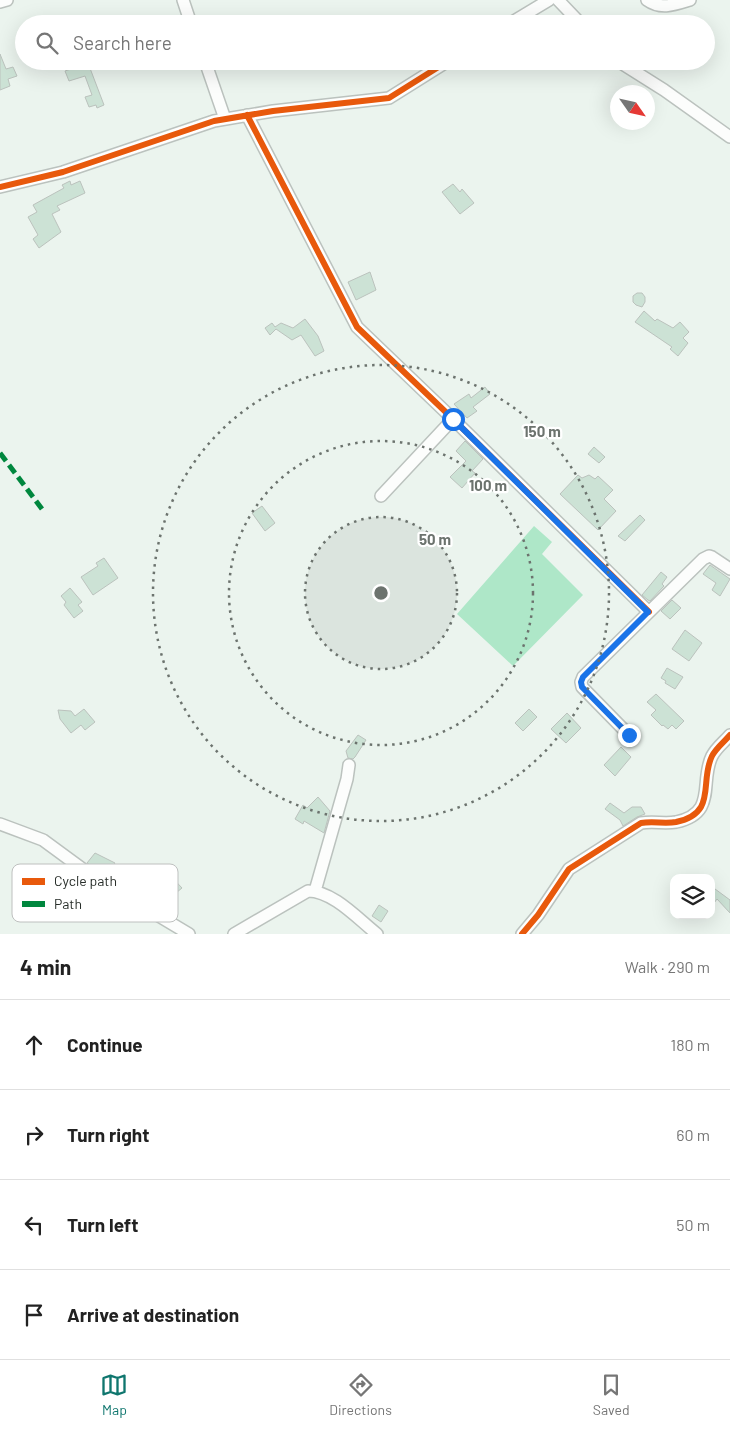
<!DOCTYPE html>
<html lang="en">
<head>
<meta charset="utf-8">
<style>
  body { margin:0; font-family:Barlow,sans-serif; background:#f2f2f2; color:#222 }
  .controls { position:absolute; right:15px; bottom:15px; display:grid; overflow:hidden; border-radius:10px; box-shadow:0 5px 20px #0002 }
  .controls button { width:45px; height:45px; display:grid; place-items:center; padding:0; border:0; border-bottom:1px solid #e0e0e0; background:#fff; color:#222; font:25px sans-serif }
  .compass { position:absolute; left:610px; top:85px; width:45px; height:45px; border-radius:50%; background:#fff; box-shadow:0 5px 20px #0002; rotate:124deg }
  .stop { position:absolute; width:15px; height:15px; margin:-11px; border:4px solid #1a73e8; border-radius:50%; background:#fff }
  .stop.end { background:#1a73e8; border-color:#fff; box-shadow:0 1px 5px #0008 }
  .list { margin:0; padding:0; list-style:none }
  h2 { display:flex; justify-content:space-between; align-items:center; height:65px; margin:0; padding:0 20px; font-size:21px }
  h2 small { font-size:16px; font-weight:400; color:#767676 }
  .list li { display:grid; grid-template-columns:32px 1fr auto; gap:15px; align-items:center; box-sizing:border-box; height:90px; padding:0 20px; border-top:1px solid #e0e0e0 }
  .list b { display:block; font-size:19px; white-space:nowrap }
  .list em { font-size:16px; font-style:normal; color:#767676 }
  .icon { flex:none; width:28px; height:28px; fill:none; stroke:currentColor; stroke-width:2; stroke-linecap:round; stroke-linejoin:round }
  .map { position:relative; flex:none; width:730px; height:934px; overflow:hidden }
  .search { position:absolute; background:#fff; box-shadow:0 5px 20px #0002; left:15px; right:15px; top:15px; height:55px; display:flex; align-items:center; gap:12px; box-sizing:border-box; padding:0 18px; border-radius:28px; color:#767676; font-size:19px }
  .sheet { height:425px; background:#fff }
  nav { display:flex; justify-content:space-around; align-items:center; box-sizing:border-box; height:70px; border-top:1px solid #e0e0e0; background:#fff; font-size:14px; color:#767676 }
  nav a { display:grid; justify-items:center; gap:2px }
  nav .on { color:#0f766e }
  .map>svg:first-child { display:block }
  .forest { fill:#aee7c8 }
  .building { fill:#cce2d5; stroke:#bbc2bd }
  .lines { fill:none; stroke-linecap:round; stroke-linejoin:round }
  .minor-casing { stroke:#bbc2be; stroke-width:14 }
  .minor { stroke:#fcfdfc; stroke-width:11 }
  .quiet { stroke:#00873e; stroke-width:5; stroke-dasharray:10 5; stroke-linecap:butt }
  .cycleway-casing { stroke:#fff; stroke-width:9 }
  .cycleway { stroke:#e8590c; stroke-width:6 }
  .route { stroke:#1a73e8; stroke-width:6 }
  .ring { fill:none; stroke:#6c736e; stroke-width:2.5; stroke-dasharray:2.5 5 }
  .key { fill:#fff; stroke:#bec0bf; stroke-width:1 }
  .key-label { font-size:14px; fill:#272d29 }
  .centre { fill:#6c736e; stroke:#fff; stroke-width:2.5 }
  .ring-label { font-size:15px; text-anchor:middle; font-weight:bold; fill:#6c736e; stroke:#fff; stroke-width:4.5; stroke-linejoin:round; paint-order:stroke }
</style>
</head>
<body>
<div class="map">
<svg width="730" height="934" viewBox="0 0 730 934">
  <rect width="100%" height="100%" fill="#ebf4ee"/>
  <path class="forest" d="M534 526 552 542 542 554 583 595 513 666 457 614Z"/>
  <path class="building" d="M0 54 6 69 13 67 17 76 8 79 10 86 0 90Z
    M88 63 104 105 97 108 96 105 89 107 85 97 92 95 85 76 69 81 65 71Z
    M70 181 71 185 80 181 85 193 57 206 60 210 52 214 61 232 39 248 33 239 38 235 28 217 37 212 33 205 64 188 62 185Z
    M453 184 460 192 462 189 474 203 460 214 442 192Z
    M370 272 376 290 356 300 348 282Z
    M637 293H642L645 297V302L642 307 636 305 633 302V296Z
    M644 311 655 321 657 319 673 328 680 322 689 332 683 338 688 343 678 356 670 349 672 347 635 322Z
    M305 319 318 336 324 351 315 356 301 335 292 340 276 329 270 335 265 328 272 323 275 327 281 323 293 328Z
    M485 387 490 394 473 407 477 411 467 418 454 404 469 394 471 398Z
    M465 441 483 459 472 471 475 473 462 488 450 477 466 461 456 451Z
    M594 447 605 457 599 463 588 454Z
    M578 475 582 478 589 475 595 479 598 476 613 490 604 499 616 511 598 530 560 494Z
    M262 506 275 523 265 531 252 513Z
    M640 515 645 520 625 541 618 536Z
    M104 558 118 578 93 595 81 577 98 566 96 563Z
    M710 565 730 579 720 596 712 590 716 583 703 574Z
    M661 572 667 577 662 584 664 586 650 601 648 600 642 595Z
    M70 588 82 602 78 605 83 611 74 618 64 605 66 602 61 596Z
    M672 600 681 608 670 619 661 611Z
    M685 630 702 643 689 661 672 649Z
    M667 668 683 677 675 689 665 683 666 681 661 678Z
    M656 694 684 721 676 729 672 725 668 729 663 725 662 726 651 715 656 710 647 702Z
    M84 709 95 722 85 730 81 725 71 733 60 719 58 710 71 711 75 716Z
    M529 709 537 717 523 731 515 723Z
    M567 713 581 728 566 743 551 729Z
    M358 735 366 740 355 757 353 759 348 758 346 751Z
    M621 747 631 757 615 776 604 765Z
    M318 797 330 811 324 833 304 821 303 824 295 819 303 805 307 808Z
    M610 803 624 813 632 807H641L645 814 637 817 623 826 620 820 605 809Z
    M95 853 115 863 110 870 107 868 104 874 87 863Z
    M166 871 182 888 171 897 175 902 168 907 165 903 159 908 148 899 159 891 156 887 162 883 158 878Z
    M711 886 730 900V913L717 899 711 907Z
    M379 905 388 911 381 922 372 916Z"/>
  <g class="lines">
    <g class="minor-casing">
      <path id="minor" d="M183 0 191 24
        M558 0 581 24
        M647 0C661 10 674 5 690 0
        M0 2 7 0
        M509 24 549 0
        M205 61 225 119
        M618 61 664 90 730 137
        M247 115 357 327 453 419 649 612
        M0 187 63 172 214 121 273 111 389 98 448 61
        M381 496 453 419
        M629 735 582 687 581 682 583 677 703 559 709 556 712 557 730 569
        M0 824 43 840 92 876 189 934
        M315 891 347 779 349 765
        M234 934 308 891C333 891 358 919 377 934
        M522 934 538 915 569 869 641 823C653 821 665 824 676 822 718 813 699 782 712 756 716 748 724 742 730 735"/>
    </g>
    <use href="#minor" class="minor"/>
    <path class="quiet" d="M0 453 42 509"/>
    <g class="cycleway-casing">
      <path id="cycleway" d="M247 115 357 327 453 419 649 612
        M0 187 63 172 214 121 273 111 389 98 448 61
        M522 934 538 915 569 869 641 823C653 821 665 824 676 822 718 813 699 782 712 756 716 748 724 742 730 735"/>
    </g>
    <use href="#cycleway" class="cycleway"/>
  </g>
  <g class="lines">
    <path class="route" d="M453 419 648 612 583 677 581 682 582 687 629 735"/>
  </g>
  <circle cx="381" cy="593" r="76" fill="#6c736e" fill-opacity=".12"/>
  <g class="ring">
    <circle cx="381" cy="593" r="76"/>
    <circle cx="381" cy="593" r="152"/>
    <circle cx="381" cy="593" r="228"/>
  </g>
  <rect x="12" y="864" width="166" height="58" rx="8" class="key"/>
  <rect x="22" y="878" width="23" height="7" fill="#e8590c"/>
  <rect x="22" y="901" width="23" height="6" fill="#00873e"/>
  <g class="key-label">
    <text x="54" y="886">Cycle path</text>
    <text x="54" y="909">Path</text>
  </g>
  <circle cx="381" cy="593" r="8" class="centre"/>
  <g class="ring-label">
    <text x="542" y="437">150 m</text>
    <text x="488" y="491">100 m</text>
    <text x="435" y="545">50 m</text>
  </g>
</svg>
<div class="controls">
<button><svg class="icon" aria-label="layers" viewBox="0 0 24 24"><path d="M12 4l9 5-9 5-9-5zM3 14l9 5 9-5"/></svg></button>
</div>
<svg class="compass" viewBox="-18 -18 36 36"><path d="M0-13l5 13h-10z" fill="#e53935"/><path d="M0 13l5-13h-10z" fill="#767676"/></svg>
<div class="stop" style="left:453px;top:419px"></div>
<div class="stop end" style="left:629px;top:735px"></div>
<div class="search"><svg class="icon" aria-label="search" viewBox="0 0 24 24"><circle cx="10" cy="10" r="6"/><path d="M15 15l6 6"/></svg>Search here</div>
</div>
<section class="sheet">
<h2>4 min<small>Walk · 290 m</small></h2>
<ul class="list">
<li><svg class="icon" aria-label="ahead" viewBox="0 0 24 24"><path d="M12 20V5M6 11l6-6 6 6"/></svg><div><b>Continue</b></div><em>180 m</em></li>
<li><svg class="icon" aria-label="right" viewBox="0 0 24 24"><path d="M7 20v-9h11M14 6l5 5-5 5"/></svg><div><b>Turn right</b></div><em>60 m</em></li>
<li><svg class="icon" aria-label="left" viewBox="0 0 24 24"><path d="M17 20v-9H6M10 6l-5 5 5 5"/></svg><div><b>Turn left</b></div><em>50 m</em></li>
<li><svg class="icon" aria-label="arrive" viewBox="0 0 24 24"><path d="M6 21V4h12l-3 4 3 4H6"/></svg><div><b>Arrive at destination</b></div></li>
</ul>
</section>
<nav>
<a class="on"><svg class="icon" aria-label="map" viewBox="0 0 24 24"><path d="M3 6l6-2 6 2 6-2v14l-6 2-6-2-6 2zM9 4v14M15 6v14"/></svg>Map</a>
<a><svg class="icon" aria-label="directions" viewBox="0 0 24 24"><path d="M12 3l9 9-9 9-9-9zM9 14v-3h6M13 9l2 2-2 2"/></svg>Directions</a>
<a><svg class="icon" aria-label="saved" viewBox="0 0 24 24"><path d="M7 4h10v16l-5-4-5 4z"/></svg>Saved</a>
</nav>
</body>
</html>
